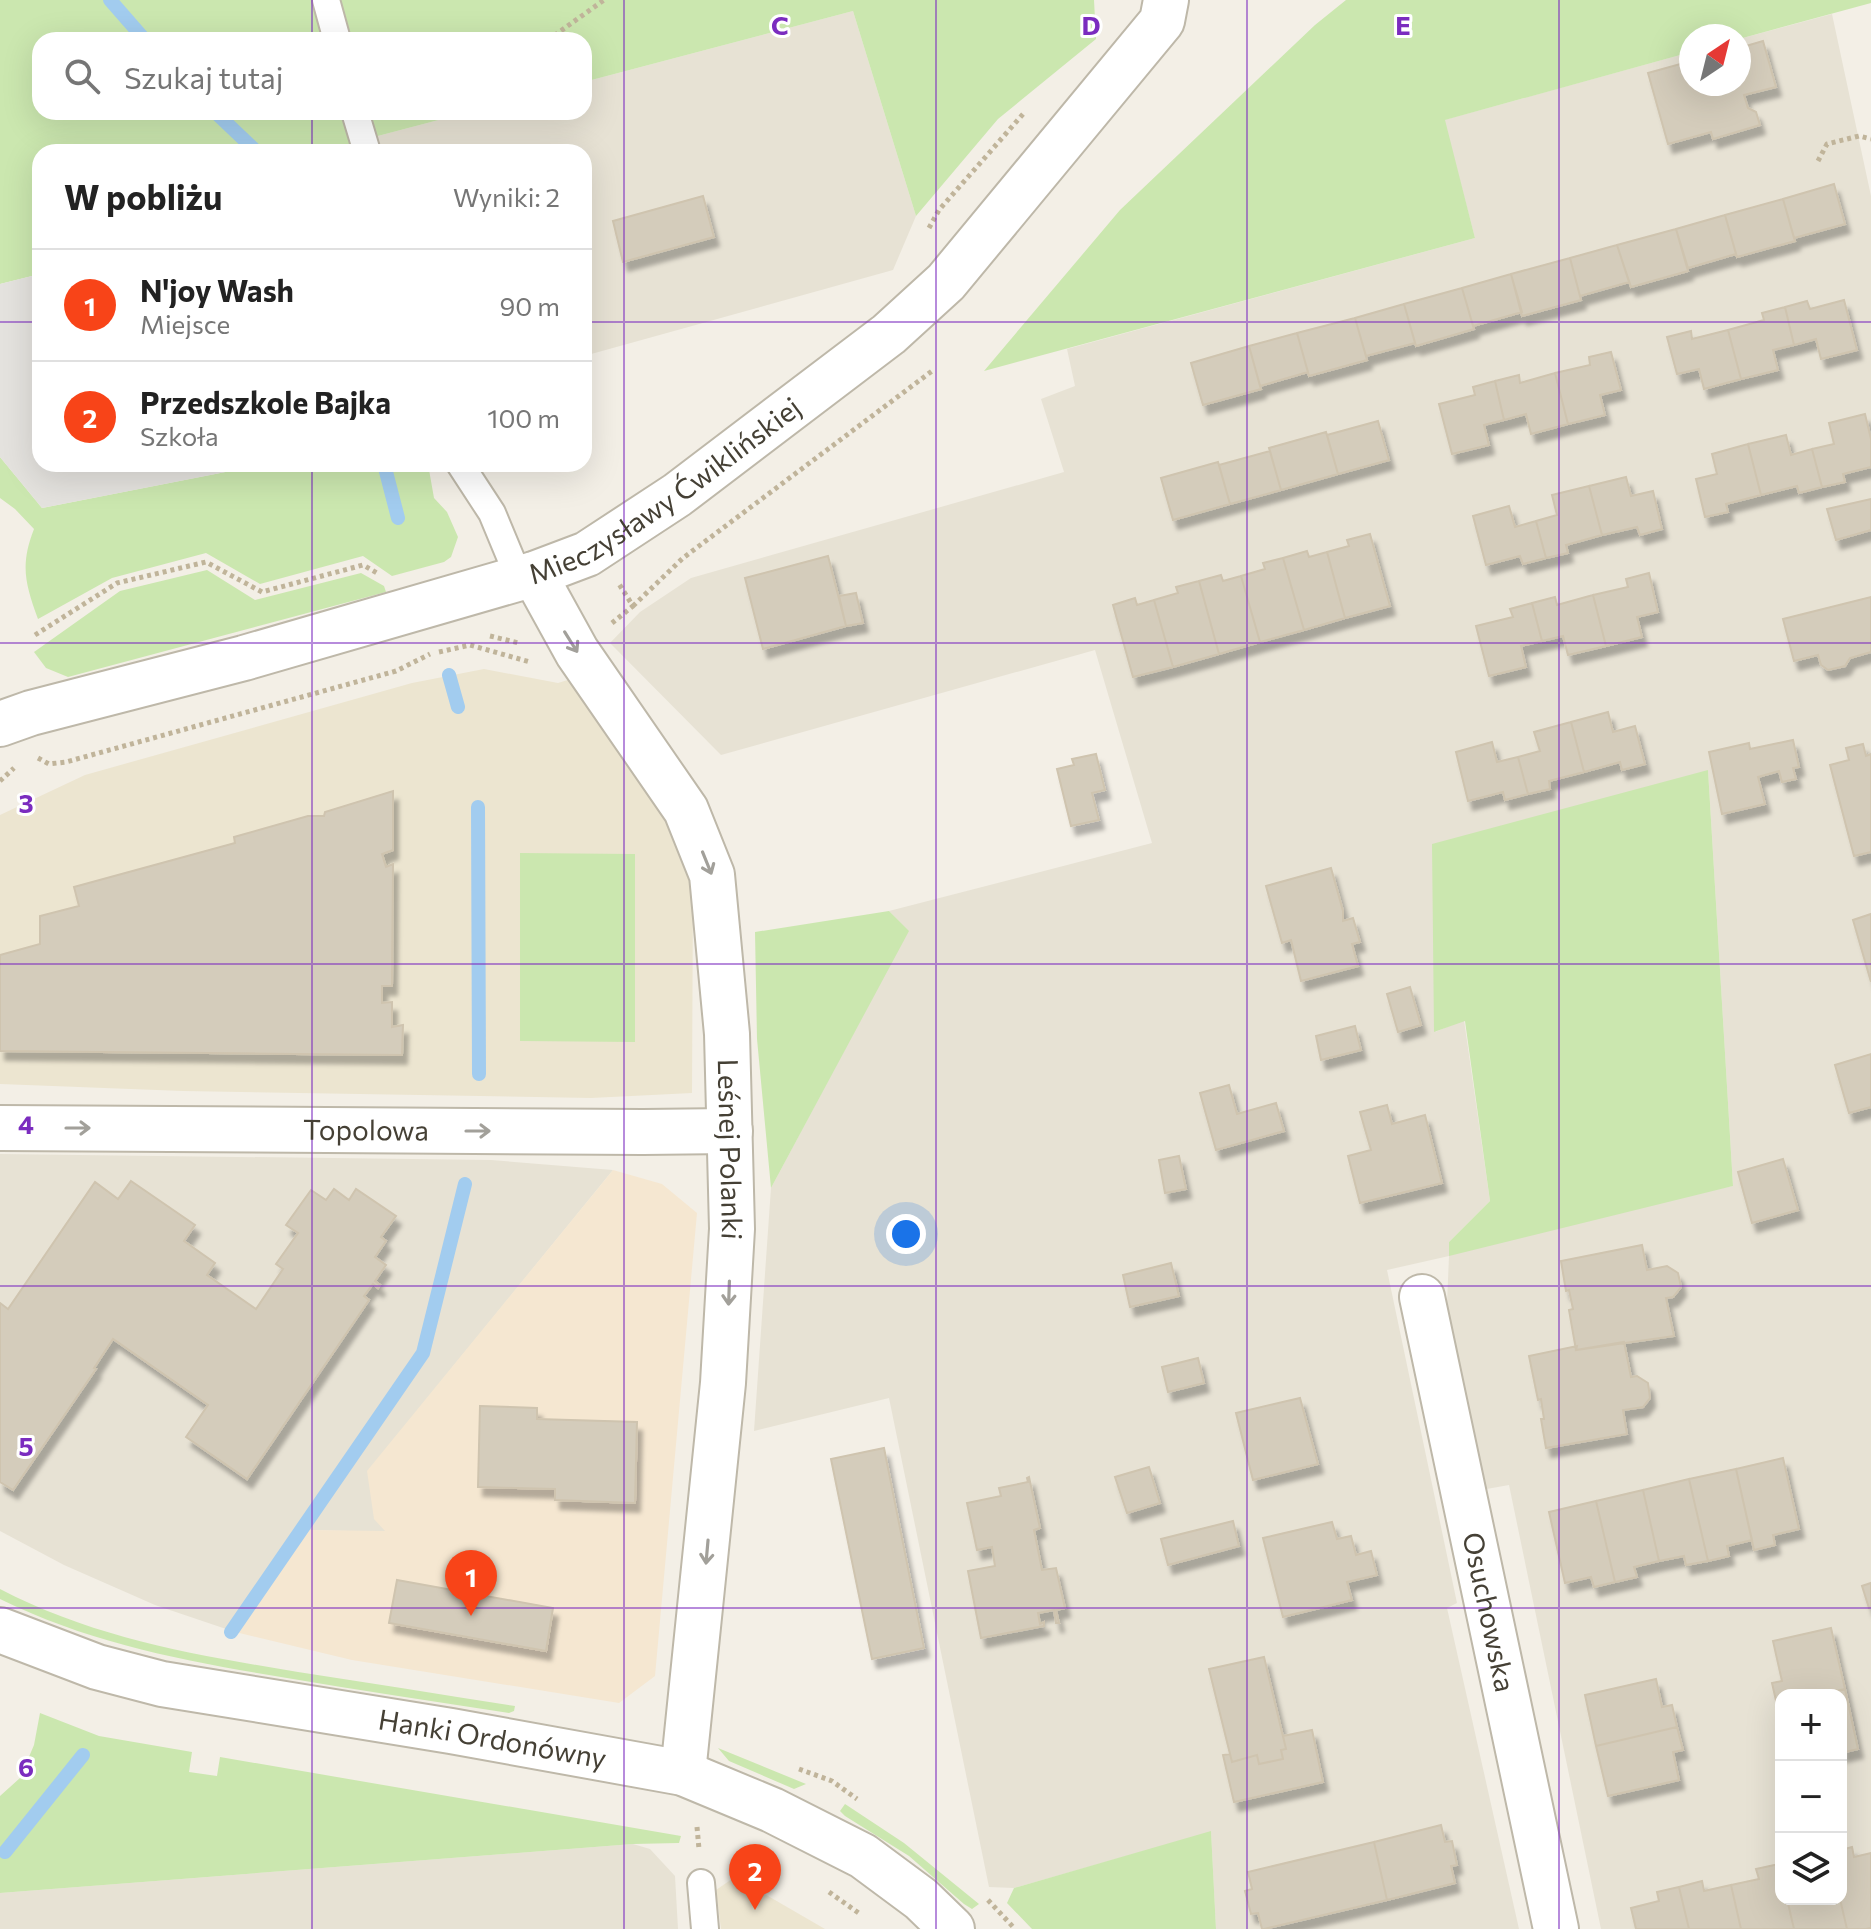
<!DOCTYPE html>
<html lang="pl">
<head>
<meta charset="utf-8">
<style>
  body { margin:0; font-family:Commissioner,sans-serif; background:#f2f2f2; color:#222 }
  .controls { position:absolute; right:24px; bottom:24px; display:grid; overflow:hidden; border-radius:16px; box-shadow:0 8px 32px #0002 }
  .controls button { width:72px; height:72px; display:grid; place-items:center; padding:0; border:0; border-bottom:2px solid #e0e0e0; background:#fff; color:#222; font:40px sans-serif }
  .compass { position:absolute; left:1679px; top:24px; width:72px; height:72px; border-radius:50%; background:#fff; box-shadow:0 8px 32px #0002; rotate:35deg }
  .you { position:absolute; left:906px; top:1234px; width:28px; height:28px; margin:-20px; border:6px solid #fff; border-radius:50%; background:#1a73e8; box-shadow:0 0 0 12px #1a73e833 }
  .badge { display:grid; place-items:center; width:52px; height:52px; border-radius:50%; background:#f84418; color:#fff; font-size:26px; font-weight:700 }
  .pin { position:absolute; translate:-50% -66px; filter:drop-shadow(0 2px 4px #0008) }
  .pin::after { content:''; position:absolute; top:42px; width:28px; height:24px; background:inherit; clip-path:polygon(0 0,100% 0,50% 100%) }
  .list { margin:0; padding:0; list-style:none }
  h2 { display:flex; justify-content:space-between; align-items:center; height:104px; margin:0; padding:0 32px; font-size:34px }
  h2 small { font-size:26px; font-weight:400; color:#767676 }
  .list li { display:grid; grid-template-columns:52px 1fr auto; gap:24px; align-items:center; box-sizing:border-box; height:112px; padding:0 32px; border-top:2px solid #e0e0e0 }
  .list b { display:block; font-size:30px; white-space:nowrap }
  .list p { margin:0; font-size:26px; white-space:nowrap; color:#767676 }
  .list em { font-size:26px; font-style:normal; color:#767676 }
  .icon { flex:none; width:44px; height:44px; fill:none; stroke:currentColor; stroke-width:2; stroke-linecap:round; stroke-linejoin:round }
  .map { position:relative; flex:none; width:1871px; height:1929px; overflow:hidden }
  .search { position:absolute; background:#fff; box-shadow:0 8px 32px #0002; left:32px; top:32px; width:560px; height:88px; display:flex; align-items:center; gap:20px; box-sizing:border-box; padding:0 28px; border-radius:24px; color:#767676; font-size:30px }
  .panel { position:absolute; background:#fff; box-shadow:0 8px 32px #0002; left:32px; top:144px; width:560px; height:328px; border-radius:24px }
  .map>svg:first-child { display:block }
  .residential { fill:#e7e2d4; fill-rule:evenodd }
  .commercial { fill:#f5e7d1 }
  .education { fill:#ece5d0 }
  .green { fill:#cbe7af }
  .parking { fill:#e4e2de }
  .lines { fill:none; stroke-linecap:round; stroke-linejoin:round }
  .stream { stroke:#a2ccef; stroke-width:14 }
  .building { fill:#d4ccbb; stroke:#cfc4af; stroke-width:2; filter:url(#shadow) }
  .service-casing { stroke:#beb8a9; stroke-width:30 }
  .minor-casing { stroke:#beb8a9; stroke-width:48 }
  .tertiary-casing { stroke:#beb8a9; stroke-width:48 }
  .path { stroke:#c0b49a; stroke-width:5; stroke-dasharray:4 4; stroke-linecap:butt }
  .service { stroke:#fff; stroke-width:26 }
  .minor { stroke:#fff; stroke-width:44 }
  .tertiary { stroke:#fff; stroke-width:44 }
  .oneway { stroke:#a2a09a }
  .grid { fill:none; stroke:#7b2cbf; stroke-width:2; stroke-opacity:0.55 }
  .labels { text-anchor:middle; stroke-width:6; stroke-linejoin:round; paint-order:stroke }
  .street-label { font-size:28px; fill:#454035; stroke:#fff }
  .grid-label { font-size:26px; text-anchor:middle; font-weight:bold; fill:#7b2cbf; stroke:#fff; stroke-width:6; stroke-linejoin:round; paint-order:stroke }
</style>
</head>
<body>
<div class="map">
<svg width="1871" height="1929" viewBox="0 0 1871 1929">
  <defs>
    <filter id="shadow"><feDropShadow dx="5" dy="9" stdDeviation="2" flood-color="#0004"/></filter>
  </defs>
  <rect width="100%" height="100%" fill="#f3efe6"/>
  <path class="residential" d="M853 11 916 216 893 270 584 356V152H379L374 137 469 112H584V82Z
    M1832 14 1871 196V1929H1601L1509 1485 1481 1490 1447 1304 1449 1256 1387 1270 1457 1603 1447 1608 1519 1929H1216L1211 1832 1014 1888 989 1887 889 1398 754 1431 771 1188 908 931 889 911 1152 843 1095 650 721 755 610 643 640 612 691 578 1064 472 1041 399 1075 386 1067 349 1475 238 1444 120 1691 52V84H1739V39ZM1708 770 1733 1186 1449 1242 1490 1201 1464 1020 1435 1032ZM1781 1695H1841V1899H1781Z
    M0 1154 491 1160 613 1170 368 1471 386 1532 309 1530 235 1632 155 1605 64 1565 0 1531Z
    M633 1844 650 1849 675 1876 678 1929H0V1893Z"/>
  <path class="commercial" d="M613 1170 662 1184 697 1213 655 1676 619 1703 352 1660 235 1632 309 1530 385 1531 374 1519 367 1471Z"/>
  <path class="education" d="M484 669 558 683 571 679 673 827 693 887 692 1093 591 1098 183 1091 0 1084V815L85 775 412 683Z
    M735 1877 825 1929H721L716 1890Z"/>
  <path class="green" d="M0 0H317L326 40H40V112H342L352 152H40V274L0 284Z
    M337 0H1094L1096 39 998 119 916 216 853 11 584 82V40H347Z
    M1346 0H1871V3L1739 39V36H1691V52L1445 120 1475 238 984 371 1120 210 1315 25Z
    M367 112H469L374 137Z
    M0 457 42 508 266 464H428L434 498 447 512 458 537 451 557 444 562 392 576 363 556 260 584 206 553 112 578 38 619C25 583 20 565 34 529L15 509 0 498Z
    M207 570 255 600 361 573 384 586 386 592 68 677 46 668 34 652 120 591Z
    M1708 770 1733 1186 1449 1256V1242L1490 1201 1465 1021 1434 1032 1432 844Z
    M520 853 635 854V1042L520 1041Z
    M889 911 909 931 771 1188 757 1039 755 932Z
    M0 1589C94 1638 195 1655 298 1672 371 1683 443 1695 515 1706L514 1711 509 1713C433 1701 357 1690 281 1677 184 1661 89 1643 0 1599Z
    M40 1713 99 1736 192 1752 189 1772 217 1776 220 1757 681 1836 679 1843 633 1844 0 1893V1796L20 1778 34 1745Z
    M718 1748 806 1784 794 1789 729 1761Z
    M845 1804 904 1843 979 1904 972 1909 964 1904 909 1856 845 1816 840 1811Z
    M1211 1831 1216 1929H1032L1007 1903 1014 1888Z"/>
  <path class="parking" d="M40 274V464H266L42 508 0 457V284Z"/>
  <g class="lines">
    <path class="stream" d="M110 0 145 40
      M215 112 257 152
      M384 464 398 518
      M449 675 458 707
      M478 807 479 1074
      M231 1632 423 1353 465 1184
      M5 1852 83 1755"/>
  </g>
  <path class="building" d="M1763 41 1776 87 1744 95 1748 108 1756 112 1760 125 1713 139 1711 132 1668 144 1648 73 1691 61V84H1739V48Z
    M1834 184 1845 224 1794 238 1783 199Z
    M703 196 714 237 623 262 613 221Z
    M1783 199 1795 241 1737 257 1725 215Z
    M1725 215 1736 254 1688 268 1676 229Z
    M1676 229 1688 271 1631 287 1617 245Z
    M1617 245 1629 282 1580 296 1570 258Z
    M1570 258 1581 300 1522 316 1511 274Z
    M1511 274 1522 312 1473 326 1462 288Z
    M1462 288 1474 329 1416 346 1404 304Z
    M1844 300 1857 350 1821 359 1816 339 1794 345 1785 307 1807 301 1810 309Z
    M1404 304 1415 343 1366 356 1355 318Z
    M1785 307 1794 345 1773 350 1778 370 1741 379 1728 330 1764 320 1762 313Z
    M1355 318 1367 360 1309 376 1297 333Z
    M1728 330 1741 379 1704 389 1699 369 1677 374 1667 337 1691 331 1692 339Z
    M1297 333 1308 372 1260 386 1249 346Z
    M1249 346 1261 389 1203 405 1191 363Z
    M1611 352 1621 390 1600 395 1605 415 1568 424 1555 373 1590 365 1589 357Z
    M1555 373 1568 424 1531 434 1526 414 1504 420 1495 381 1519 375 1520 383Z
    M1495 381 1504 420 1484 425 1489 445 1452 454 1439 404 1475 395 1473 387Z
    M1865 414 1871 439V467L1843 474 1845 482 1822 487 1812 449 1834 444 1829 423Z
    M1378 421 1389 460 1338 474 1327 435Z
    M1326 432 1338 474 1281 490 1269 448Z
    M1786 435 1791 455 1812 449 1822 487 1799 493 1797 486 1761 495 1748 444Z
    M1748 444 1761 495 1726 504 1728 512 1705 517 1696 479 1717 474 1712 454Z
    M1270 451 1281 490 1230 504 1219 465Z
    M1218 462 1230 504 1173 520 1161 478Z
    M1626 477 1631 496 1653 491 1662 529 1640 535 1637 527 1602 535 1589 486Z
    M1589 486 1602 535 1566 545 1568 553 1546 558 1536 521 1557 515 1552 495Z
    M1871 499V530L1836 540 1827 509Z
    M1509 506 1515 527 1536 521 1546 558 1523 564 1520 556 1486 565 1473 516Z
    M1370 534 1390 606 1345 618 1327 552 1349 546 1347 540Z
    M1307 551 1309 557 1327 552 1345 618 1304 630 1283 558Z
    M828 556 846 626 763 649 745 578Z
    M1283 558 1304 630 1260 642 1241 576 1265 569 1263 563Z
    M1649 573 1658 612 1637 617 1642 637 1606 646 1593 595 1628 587 1626 579Z
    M1221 575 1223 581 1241 576 1260 642 1219 654 1199 581Z
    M1199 581 1219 654 1173 667 1154 600 1178 593 1176 587Z
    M856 593 863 623 846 626 839 596Z
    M1593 595 1606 646 1568 655 1563 636 1542 641 1532 603 1555 597 1557 605Z
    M1871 597V652L1850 658 1845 666 1828 670 1821 665 1818 655 1794 661 1783 619Z
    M1135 598 1137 605 1154 600 1173 667 1133 677 1113 605Z
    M1532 603 1542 641 1521 646 1526 667 1489 676 1476 626 1513 617 1510 609Z
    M1608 712 1613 732 1635 726 1645 764 1622 770 1620 762 1584 772 1571 722Z
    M1571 722 1584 772 1549 781 1550 789 1528 794 1518 757 1540 751 1534 732Z
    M1793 740 1799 767 1793 768 1796 779 1782 782 1779 771 1758 777 1765 804 1722 814 1709 752 1749 743 1750 749Z
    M1492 742 1497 762 1518 757 1528 794 1505 800 1503 792 1468 801 1456 752Z
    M1863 744 1866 756 1871 754V852L1854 856 1830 765 1849 760 1846 748Z
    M1096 754 1105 790 1092 793 1099 820 1071 826 1057 769 1074 765 1072 759Z
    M393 791V850L382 854 386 867 393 864 392 986H382V1003L392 1002V1027L403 1025 402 1055 0 1051V955L40 944V916L79 906 74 887 235 843 234 837 308 816H324L325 812Z
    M1331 868 1343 911V921L1353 918 1360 942 1352 944 1358 966 1301 981 1291 940 1282 943 1266 886Z
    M1871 914V982L1853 920Z
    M1410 987 1421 1025 1398 1032 1387 994Z
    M1355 1026 1361 1050 1321 1060 1316 1036Z
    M1871 1054V1107L1849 1113 1835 1065Z
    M1229 1085 1237 1114 1276 1103 1284 1131 1216 1150 1200 1093Z
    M1387 1105 1392 1124 1425 1115 1442 1183 1360 1203 1348 1156 1371 1150 1360 1112Z
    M1179 1156 1186 1189 1165 1193 1159 1160Z
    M1783 1159 1798 1210 1752 1223 1738 1172Z
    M131 1181 195 1225 184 1241 215 1263 207 1275 256 1309 283 1269 276 1264 298 1233 286 1225 311 1190 326 1200 334 1189 349 1200 356 1189 396 1216 381 1237 386 1241 375 1257 386 1265 375 1281 380 1285 378 1288 373 1284 364 1296 369 1300 247 1479 186 1437 208 1405 113 1339 94 1368 96 1369 13 1490 0 1482V1303L8 1309 95 1182 118 1199Z
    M1642 1245 1647 1270 1667 1266 1678 1273 1681 1287 1673 1297 1666 1298 1674 1336 1576 1350 1569 1310 1573 1309 1569 1290 1566 1291 1561 1261Z
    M1171 1263 1179 1296 1130 1307 1123 1275Z
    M1624 1342 1631 1377 1637 1376 1648 1383 1650 1398 1643 1407 1623 1410 1627 1434 1546 1448 1541 1419H1544L1541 1399 1538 1400 1529 1356 1577 1346 1576 1350Z
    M1198 1358 1204 1383 1168 1392 1162 1367Z
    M1300 1398 1318 1464 1253 1480 1236 1413Z
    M480 1406 537 1408V1419L637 1422 635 1503 555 1500V1489L478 1487Z
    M884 1448 924 1648 872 1659 831 1459Z
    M1783 1458 1799 1529 1773 1535 1775 1545 1754 1550 1736 1469Z
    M1149 1467 1160 1503 1127 1513 1115 1477Z
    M1736 1469 1752 1540 1727 1546 1729 1556 1708 1561 1689 1479Z
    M1029 1477 1040 1528 1034 1530 1042 1570 1056 1568 1065 1608 1056 1610 1059 1623H1056L1054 1610 1038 1613 1040 1624 1044 1622V1626L981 1638 968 1571 995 1566 992 1547 977 1550 967 1503 1001 1496 999 1488 1028 1482 1027 1478Z
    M1689 1479 1708 1561 1686 1565 1684 1556 1659 1561 1643 1490Z
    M1643 1490 1659 1561 1634 1567 1637 1577 1615 1582 1596 1501Z
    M1596 1501 1615 1582 1594 1587 1591 1577 1565 1583 1549 1512Z
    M1233 1521 1239 1546 1168 1565 1161 1539Z
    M1332 1522 1337 1539 1351 1536 1356 1555 1371 1551 1377 1575 1347 1582 1352 1600 1283 1617 1263 1538Z
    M397 1580 553 1608 546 1651 389 1623Z
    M1871 1583V1607L1869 1608 1862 1586Z
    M1831 1628 1845 1689 1818 1695H1781V1704L1777 1705 1772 1683 1782 1681 1773 1641Z
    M1264 1657 1286 1749 1281 1750 1283 1759 1259 1764 1257 1755 1232 1762 1209 1669Z
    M1656 1679 1662 1707 1672 1705 1677 1727 1596 1746 1585 1695Z
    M1845 1689 1858 1749 1841 1753V1695H1818Z
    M1677 1727 1683 1750 1673 1752 1679 1780 1608 1796 1596 1746Z
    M1312 1730 1323 1782 1234 1802 1223 1755 1230 1754 1232 1762 1257 1755 1259 1764 1283 1759 1281 1750 1286 1749 1283 1736Z
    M1441 1825 1445 1842 1452 1841 1457 1865 1451 1866 1455 1883 1387 1900 1374 1842Z
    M1374 1842 1387 1900 1264 1929H1262L1258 1913 1251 1914 1245 1891 1252 1889 1248 1872Z
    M1852 1847 1854 1857 1871 1853V1928L1866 1929H1847L1840 1899 1841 1850Z
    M1779 1864 1781 1899H1787L1794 1929H1741L1731 1885 1759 1879 1756 1869Z
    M1702 1881 1704 1891 1731 1885 1741 1929H1689L1679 1887Z
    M1679 1887 1689 1929H1636L1631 1908 1659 1901 1657 1892Z
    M1787 1899H1840L1847 1929H1794Z"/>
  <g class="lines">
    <g class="service-casing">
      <path id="service" d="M326 0 337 40
        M355 112 367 152
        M460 464 492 513 519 578
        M701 1883 705 1929"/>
    </g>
    <g class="minor-casing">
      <g id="minor">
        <path id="s1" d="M534 574 577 652 686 810 712 875 727 1034 732 1229 723 1383 683 1773"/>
        <path id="s2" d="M0 724 31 713 244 658 534 574 587 554 677 495 889 334 946 282 1162 21 1166 0"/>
        <path id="s3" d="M0 1128 643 1132 730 1131"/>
        <path id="s4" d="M1422 1297 1556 1929"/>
      </g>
    </g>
    <g class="tertiary-casing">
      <g id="tertiary">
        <path id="s5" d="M0 1630 97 1667 162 1684 451 1731 683 1773 772 1810 863 1856 921 1899 952 1929"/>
      </g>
    </g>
    <path class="path" d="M548 40 604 0
      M1818 161 1827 144 1859 136 1871 139
      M929 228 939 210 1024 113
      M633 606 683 558 932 371
      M612 623 633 606 619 584
      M35 635 117 583 206 562 262 592 363 565 377 573
      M490 636 519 643
      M439 652 470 645 530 662
      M38 758 49 764 66 762 396 671 430 654
      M0 781 14 768
      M799 1769 832 1781 857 1799
      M697 1827 699 1849
      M829 1892 860 1914
      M988 1900 1015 1929"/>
    <use href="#service" class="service"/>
    <use href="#minor" class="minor"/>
    <use href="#tertiary" class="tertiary"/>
  </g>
  <defs><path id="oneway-shaft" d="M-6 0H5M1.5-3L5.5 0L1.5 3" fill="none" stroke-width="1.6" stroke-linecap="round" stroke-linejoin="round" transform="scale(2)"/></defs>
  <g class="oneway">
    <use href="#oneway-shaft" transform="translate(571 642) rotate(58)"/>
    <use href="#oneway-shaft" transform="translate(707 863) rotate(68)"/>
    <use href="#oneway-shaft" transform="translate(78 1128)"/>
    <use href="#oneway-shaft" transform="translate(478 1131)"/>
    <use href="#oneway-shaft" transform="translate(729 1293) rotate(92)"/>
    <use href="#oneway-shaft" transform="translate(707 1552) rotate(95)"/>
  </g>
  <path class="grid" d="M312 0V40M624 0V1929M936 0V1929M1247 0V1929M1559 0V1929M312 112V152M0 322H40M584 322H1871M312 464V1929M0 643H1871M0 964H1871M0 1286H1871M0 1608H1871"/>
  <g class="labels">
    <g class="street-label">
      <text dy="10" stroke="none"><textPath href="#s2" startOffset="710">Mieczysławy Ćwiklińskiej</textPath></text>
      <text dy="10" stroke="none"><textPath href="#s3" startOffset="366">Topolowa</textPath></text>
      <text dy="10" stroke="none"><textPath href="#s1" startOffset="626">Leśnej Polanki</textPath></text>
      <text dy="10" stroke="none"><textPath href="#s4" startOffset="322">Osuchowska</textPath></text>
      <text dy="10" stroke="none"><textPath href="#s5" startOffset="506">Hanki Ordonówny</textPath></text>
    </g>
  </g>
  <g class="grid-label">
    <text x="780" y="35">C</text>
    <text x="1091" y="35">D</text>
    <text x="1403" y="35">E</text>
    <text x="26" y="813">3</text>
    <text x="26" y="1134">4</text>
    <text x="26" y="1456">5</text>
    <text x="26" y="1777">6</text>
  </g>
</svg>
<div class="controls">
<button>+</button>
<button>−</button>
<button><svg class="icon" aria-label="layers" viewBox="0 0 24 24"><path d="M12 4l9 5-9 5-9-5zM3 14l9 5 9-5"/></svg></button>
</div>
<svg class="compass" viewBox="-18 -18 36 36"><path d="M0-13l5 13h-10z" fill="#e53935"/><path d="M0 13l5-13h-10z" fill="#767676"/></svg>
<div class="you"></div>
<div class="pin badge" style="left:471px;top:1616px">1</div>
<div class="pin badge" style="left:755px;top:1910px">2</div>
<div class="search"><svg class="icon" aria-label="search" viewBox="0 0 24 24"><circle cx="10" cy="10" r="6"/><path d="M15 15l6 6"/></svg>Szukaj tutaj</div>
<section class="panel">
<h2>W pobliżu<small>Wyniki: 2</small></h2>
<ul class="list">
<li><span class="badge">1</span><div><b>N'joy Wash</b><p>Miejsce</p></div><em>90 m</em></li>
<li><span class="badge">2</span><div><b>Przedszkole Bajka</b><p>Szkoła</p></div><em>100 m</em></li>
</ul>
</section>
</div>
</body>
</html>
